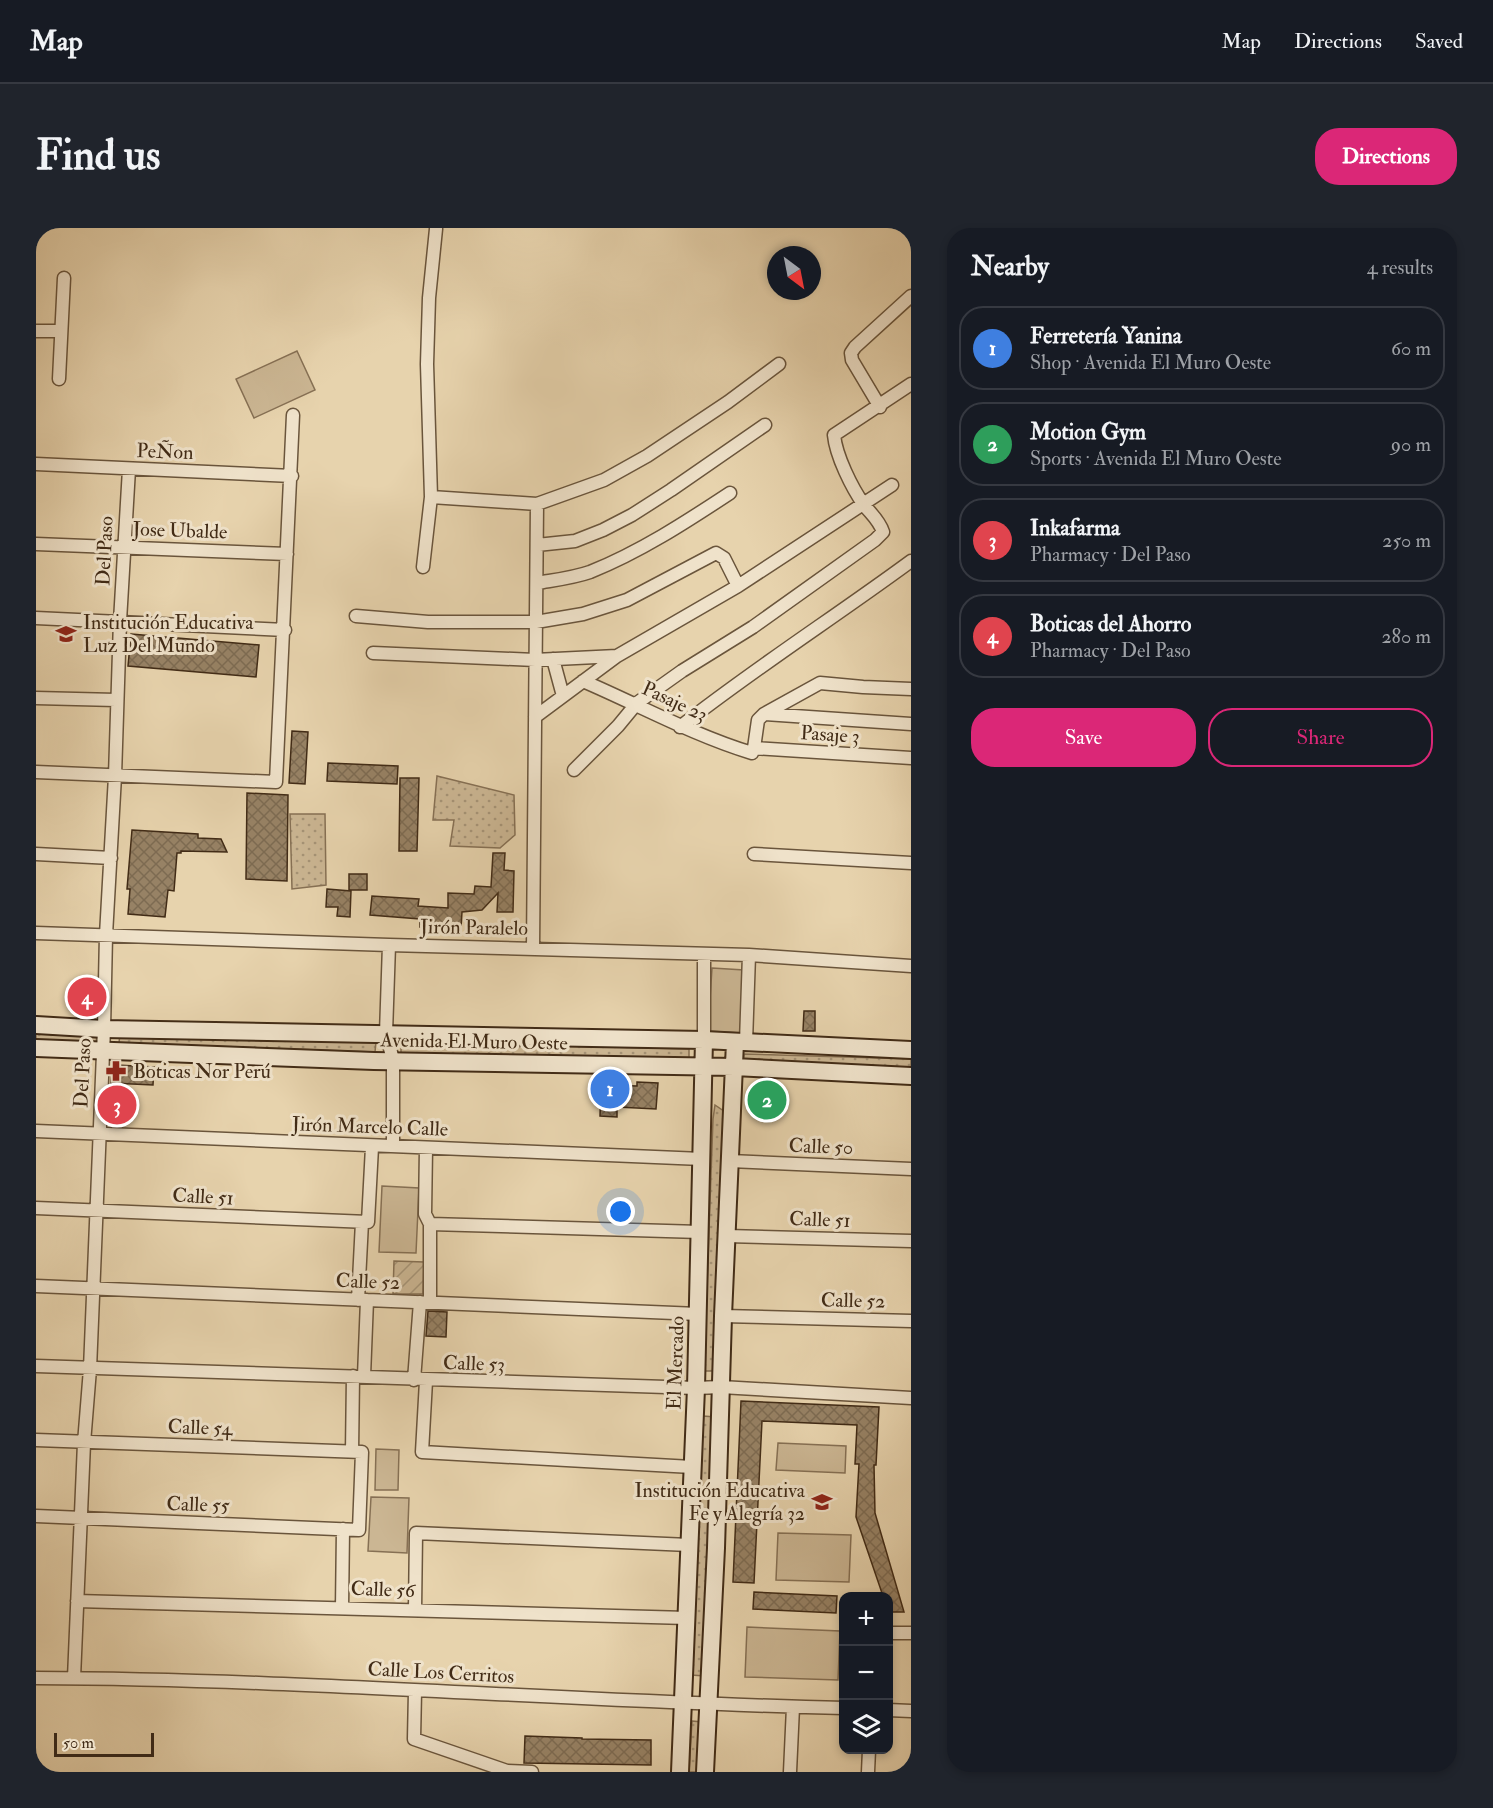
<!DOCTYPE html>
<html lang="en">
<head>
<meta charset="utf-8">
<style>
  body { margin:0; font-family:"IM FELL Double Pica",serif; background:#20242c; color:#f1f3f6 }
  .controls { position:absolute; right:18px; bottom:18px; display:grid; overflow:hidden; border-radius:12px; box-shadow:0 3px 9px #0003 }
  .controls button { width:54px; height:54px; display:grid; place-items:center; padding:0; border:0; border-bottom:2px solid #363941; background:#171b24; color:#f1f3f6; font:30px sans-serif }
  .compass { position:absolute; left:731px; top:18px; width:54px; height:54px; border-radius:50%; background:#171b24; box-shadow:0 3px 9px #0003; rotate:148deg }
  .scale { position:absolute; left:18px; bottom:15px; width:100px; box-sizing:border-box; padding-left:6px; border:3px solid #412b16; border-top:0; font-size:16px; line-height:21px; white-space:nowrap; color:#412b16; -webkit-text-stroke:4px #efe2ca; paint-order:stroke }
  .you { position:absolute; left:585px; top:984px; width:21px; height:21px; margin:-15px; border:4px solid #fff; border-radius:50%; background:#1a73e8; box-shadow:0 0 0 9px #1a73e833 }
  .badge { display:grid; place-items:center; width:39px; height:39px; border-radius:50%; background:#db2777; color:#fff; font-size:20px; font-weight:700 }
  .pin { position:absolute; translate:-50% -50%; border:3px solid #fff; box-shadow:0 2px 6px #0006 }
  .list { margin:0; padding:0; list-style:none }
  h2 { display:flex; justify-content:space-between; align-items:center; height:78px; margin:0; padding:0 24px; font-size:26px }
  h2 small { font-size:20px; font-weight:400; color:#9ea1a6 }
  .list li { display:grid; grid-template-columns:39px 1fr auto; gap:18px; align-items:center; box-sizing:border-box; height:84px; margin:0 12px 12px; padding:0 12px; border:2px solid #363941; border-radius:24px }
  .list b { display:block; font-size:22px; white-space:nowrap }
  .list p { margin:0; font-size:20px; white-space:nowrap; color:#9ea1a6 }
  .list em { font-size:20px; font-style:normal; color:#9ea1a6 }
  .actions { display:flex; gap:12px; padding:18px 24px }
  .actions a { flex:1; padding:14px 0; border:2px solid #db2777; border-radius:24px; text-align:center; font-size:21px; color:#db2777 }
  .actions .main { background:#db2777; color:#fff }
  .icon { flex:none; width:33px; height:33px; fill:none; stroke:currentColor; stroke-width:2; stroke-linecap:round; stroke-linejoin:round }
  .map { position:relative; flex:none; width:875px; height:1544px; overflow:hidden; border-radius:24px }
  header { display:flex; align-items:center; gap:36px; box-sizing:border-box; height:84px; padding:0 30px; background:#171b24; border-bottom:2px solid #363941 }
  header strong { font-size:28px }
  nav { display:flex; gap:33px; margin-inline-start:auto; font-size:21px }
  .intro { display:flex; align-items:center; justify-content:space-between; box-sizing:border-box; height:144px; padding:0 36px }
  h1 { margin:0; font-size:42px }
  .button { padding:15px 27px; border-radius:24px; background:#db2777; color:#fff; font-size:21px; font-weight:700 }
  main { display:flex; gap:36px; padding:0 36px }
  aside { flex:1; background:#171b24; border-radius:24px; box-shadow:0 3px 9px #0003 }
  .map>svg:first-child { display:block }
  .grass { fill:url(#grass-dots); stroke:#867054; stroke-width:1.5 }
  .garden { fill:url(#garden-furrows); stroke:#867054; stroke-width:1.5 }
  .pitch { fill:#cbb693; stroke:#867054; stroke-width:1.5 }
  .building { fill:url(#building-cross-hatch); stroke:#412b16; stroke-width:1.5 }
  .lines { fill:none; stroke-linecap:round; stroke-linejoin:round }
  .street-casing { stroke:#6a553c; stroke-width:15 }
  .secondary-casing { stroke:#412b16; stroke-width:20 }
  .street { stroke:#efe2ca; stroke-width:12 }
  .secondary { stroke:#efe2ca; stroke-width:16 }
  .labels { text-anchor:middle; stroke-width:6; stroke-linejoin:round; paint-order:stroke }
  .street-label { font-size:20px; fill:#412b16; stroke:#efe2ca }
  .poi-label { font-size:20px; fill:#412b16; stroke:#efe2ca; text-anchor:start }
</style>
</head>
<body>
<header>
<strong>Map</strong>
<nav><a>Map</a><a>Directions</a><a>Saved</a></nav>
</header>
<div class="intro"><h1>Find us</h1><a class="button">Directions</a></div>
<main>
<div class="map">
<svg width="875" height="1544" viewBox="0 0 875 1544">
  <defs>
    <pattern id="grass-dots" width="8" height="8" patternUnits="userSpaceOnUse" patternTransform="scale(1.5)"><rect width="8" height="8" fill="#cbb693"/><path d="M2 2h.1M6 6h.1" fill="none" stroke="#a69477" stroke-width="1.8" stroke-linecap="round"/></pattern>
    <pattern id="garden-furrows" width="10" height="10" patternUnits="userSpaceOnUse" patternTransform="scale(1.5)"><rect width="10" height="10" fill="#cbb693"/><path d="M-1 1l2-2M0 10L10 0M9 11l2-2" fill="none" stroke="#a69477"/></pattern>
    <pattern id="building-cross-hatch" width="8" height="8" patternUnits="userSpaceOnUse" patternTransform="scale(1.5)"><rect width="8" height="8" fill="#978265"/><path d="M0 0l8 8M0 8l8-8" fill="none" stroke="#7d6b52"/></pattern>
  </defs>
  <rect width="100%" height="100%" fill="#e7d3ad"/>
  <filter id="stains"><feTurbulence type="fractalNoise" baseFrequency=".00333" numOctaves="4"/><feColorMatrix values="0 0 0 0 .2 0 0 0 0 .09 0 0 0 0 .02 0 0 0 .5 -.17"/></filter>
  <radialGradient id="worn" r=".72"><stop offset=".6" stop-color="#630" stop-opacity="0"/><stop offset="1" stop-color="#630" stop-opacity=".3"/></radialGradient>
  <path class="grass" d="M401 548 478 567 479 607 464 620 414 618 418 592H397Z
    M254 586H289L290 657 256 661Z
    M0 803 61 806 60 815 0 812Z
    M84 805 340 813 339 824 83 815Z
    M365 814 653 821V833L365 826Z
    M708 826 875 831V841L707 836Z
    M679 877 692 886 680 1143H668L677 891Z
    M667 1188 679 1189 669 1448 655 1447Z
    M656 1493 666 1494 664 1544H653Z"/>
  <path class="garden" d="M358 1033 388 1034 387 1066H357Z"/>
  <path class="pitch" d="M261 123 279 162 218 190 200 151Z
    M676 740 708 742 704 805 672 803Z
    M346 958 383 960 380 1025 343 1024Z
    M742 1215 810 1218 809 1245 740 1242Z
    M340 1221 363 1222 362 1262H339Z
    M335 1269 373 1270 371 1325 332 1323Z
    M742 1305 815 1307 813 1354 740 1352Z
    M711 1399 804 1403 802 1452 709 1449Z"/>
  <path class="building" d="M95 406 223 417 220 449 92 438Z
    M256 503 272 504 269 556 253 555Z
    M292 535 362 538 361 556 291 553Z
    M364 550H383L381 623H363Z
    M211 565 252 567 251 653 210 651Z
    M96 602 162 606V610L185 611 191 624 145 623V625H141L138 663 132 662 129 689 92 686 94 661H91Z
    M457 625H469L468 642 478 643 477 684H461L462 665 446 682 426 684 425 700 384 699V691L334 687 336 668 383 671 382 678 412 680V665L438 666 439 658 455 659Z
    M313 646H331V662H313Z
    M291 661 315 663 314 689 301 688 302 679H290Z
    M768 783H779V803H767Z
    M80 837 118 839 117 857 75 855 76 841Z
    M601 854 622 855 620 881 581 879V889L564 888 565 857 601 858Z
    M712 863 751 865 750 881 711 879Z
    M392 1083 411 1084 410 1109 390 1108Z
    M705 1173 843 1179 840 1237H838L839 1285 868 1384H852V1368H847L820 1289 823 1236H819L821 1197 726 1193 718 1355 697 1354Z
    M718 1364 801 1368 800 1385 717 1381Z
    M489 1508 546 1510V1511L615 1512V1537L488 1535Z"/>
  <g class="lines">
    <g class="street-casing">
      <path id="street" d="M0 103H24
        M23 151 28 50
        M844 179 816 132 815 125 819 119 875 68
        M0 236 256 248
        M395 269 501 276 568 252 611 228 692 174 743 136
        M0 316 251 326
        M501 317 539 313 567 302 596 287 635 262 729 197
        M387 339 395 269 391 136 393 70 400 1
        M501 355C518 352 537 350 554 344 604 324 650 294 694 265
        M320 388 392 394H500L547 386 591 372 680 325 688 330 702 358
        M0 390 249 402
        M337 425 499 432 581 428
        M517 431 527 468
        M547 453C603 477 657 507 716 525L718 520 875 530
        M0 470 80 472
        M729 486 875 496
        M499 489 581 428 702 358 856 257
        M644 499C719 440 799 389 875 333
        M718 520 722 492 728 486 784 455 827 459 875 461
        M538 542 582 498 601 475 646 443 717 399 839 312 847 304C843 292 835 286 828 277 816 260 800 228 798 207L875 156
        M0 544 240 554 257 187
        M0 626 75 630
        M718 626 875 635
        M0 705 353 717 713 727 875 738
        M353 717 350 805 357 832V918
        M497 720 501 276
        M668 727V812
        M710 814 713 727
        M0 903 666 931
        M390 920 389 986 394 996V1074
        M694 933 875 941
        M0 980 332 994 336 919
        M394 996 664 1004
        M691 1008 875 1013
        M0 1058 662 1086
        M322 1072 326 994
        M687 1088 875 1093
        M0 1138 660 1160 685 1159 875 1170
        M328 1148 331 1072
        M378 1152 384 1074
        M390 1153 386 1224 656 1239
        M0 1212 326 1224 323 1302 0 1288
        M316 1224 317 1148
        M41 1373 651 1390
        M306 1380 307 1301
        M379 1382 380 1305 653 1317
        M852 1405H875
        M0 1450C269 1451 538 1474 808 1480
        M38 1450 48 1215 54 1141 68 801 70 707 79 548 84 393 93 241
        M379 1463 378 1511 471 1543 496 1544
        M852 1482 875 1483
        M754 1544 757 1479
        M832 1544 833 1522"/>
    </g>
    <g class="secondary-casing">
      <path id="secondary" d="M0 797 68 801 668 812 875 822
        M0 820 338 833 698 839 875 848
        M644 1544 660 1160 668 812
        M669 1544 680 1320 687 1088 699 814"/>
    </g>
    <use href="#street" class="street"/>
    <use href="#secondary" class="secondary"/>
  </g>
  <defs>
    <g id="school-bare" transform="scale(1.62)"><path d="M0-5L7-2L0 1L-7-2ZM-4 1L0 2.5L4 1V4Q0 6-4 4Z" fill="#8f2418" stroke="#efe2ca" stroke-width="2.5" paint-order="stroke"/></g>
    <g id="pharmacy-bare" transform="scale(1.62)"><path d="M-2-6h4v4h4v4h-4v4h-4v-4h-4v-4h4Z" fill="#8f2418" stroke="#efe2ca" stroke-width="2.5" paint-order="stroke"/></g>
  </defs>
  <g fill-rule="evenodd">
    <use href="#school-bare" x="30" y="406"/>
    <use href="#pharmacy-bare" x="80" y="843"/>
    <use href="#school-bare" x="786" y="1274"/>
  </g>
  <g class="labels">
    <g class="street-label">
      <text transform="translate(129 223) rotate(2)" y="7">PeÑon</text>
      <text transform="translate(144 302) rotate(2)" y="7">Jose Ubalde</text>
      <text transform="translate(68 323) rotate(-87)" y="7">Del Paso</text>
      <text transform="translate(639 473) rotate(25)" y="7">Pasaje 23</text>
      <text transform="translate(794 506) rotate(4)" y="7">Pasaje 3</text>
      <text transform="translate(438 699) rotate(1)" y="7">Jirón Paralelo</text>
      <text transform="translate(438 813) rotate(1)" y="7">Avenida El Muro Oeste</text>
      <text transform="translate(46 845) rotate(-87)" y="7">Del Paso</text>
      <text transform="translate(334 898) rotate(2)" y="7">Jirón Marcelo Calle</text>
      <text transform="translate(785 918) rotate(2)" y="7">Calle 50</text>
      <text transform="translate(167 968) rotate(3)" y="7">Calle 51</text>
      <text transform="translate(784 991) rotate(2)" y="7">Calle 51</text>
      <text transform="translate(332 1053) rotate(2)" y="7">Calle 52</text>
      <text transform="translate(817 1072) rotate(1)" y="7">Calle 52</text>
      <text transform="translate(438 1135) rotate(2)" y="7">Calle 53</text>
      <text transform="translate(639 1135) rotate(-88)" y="7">El Mercado</text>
      <text transform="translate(164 1199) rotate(2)" y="7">Calle 54</text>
      <text transform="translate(162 1276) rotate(2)" y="7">Calle 55</text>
      <text transform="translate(347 1361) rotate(2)" y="7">Calle 56</text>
      <text transform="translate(405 1444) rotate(3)" y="7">Calle Los Cerritos</text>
    </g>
    <g class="poi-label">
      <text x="47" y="401">Institución Educativa<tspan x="47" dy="23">Luz Del Mundo</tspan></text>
      <text x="97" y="850">Boticas Nor Perú</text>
      <text x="769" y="1269" text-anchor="end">Institución Educativa<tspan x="769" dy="23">Fe y Alegría 32</tspan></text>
    </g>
  </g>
  <rect width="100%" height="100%" filter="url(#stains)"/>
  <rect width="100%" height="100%" fill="url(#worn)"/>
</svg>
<div class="controls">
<button>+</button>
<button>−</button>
<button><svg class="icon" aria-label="layers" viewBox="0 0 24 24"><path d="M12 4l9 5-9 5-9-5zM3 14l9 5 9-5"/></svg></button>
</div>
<svg class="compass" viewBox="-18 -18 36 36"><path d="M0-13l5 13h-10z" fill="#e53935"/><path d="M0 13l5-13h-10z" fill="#9ea1a6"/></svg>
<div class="scale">50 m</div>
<div class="you"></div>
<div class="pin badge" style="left:574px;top:861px;background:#3f7fe0">1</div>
<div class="pin badge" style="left:731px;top:872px;background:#2e9e5b">2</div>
<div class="pin badge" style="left:81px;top:877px;background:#e0444e">3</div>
<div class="pin badge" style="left:51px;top:769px;background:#e0444e">4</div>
</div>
<aside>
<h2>Nearby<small>4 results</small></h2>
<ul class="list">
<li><span class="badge" style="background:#3f7fe0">1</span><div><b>Ferretería Yanina</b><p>Shop · Avenida El Muro Oeste</p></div><em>60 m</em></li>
<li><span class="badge" style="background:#2e9e5b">2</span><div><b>Motion Gym</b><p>Sports · Avenida El Muro Oeste</p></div><em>90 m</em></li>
<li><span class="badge" style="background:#e0444e">3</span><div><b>Inkafarma</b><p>Pharmacy · Del Paso</p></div><em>250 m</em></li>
<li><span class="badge" style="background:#e0444e">4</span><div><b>Boticas del Ahorro</b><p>Pharmacy · Del Paso</p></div><em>280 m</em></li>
</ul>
<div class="actions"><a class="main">Save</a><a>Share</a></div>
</aside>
</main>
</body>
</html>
